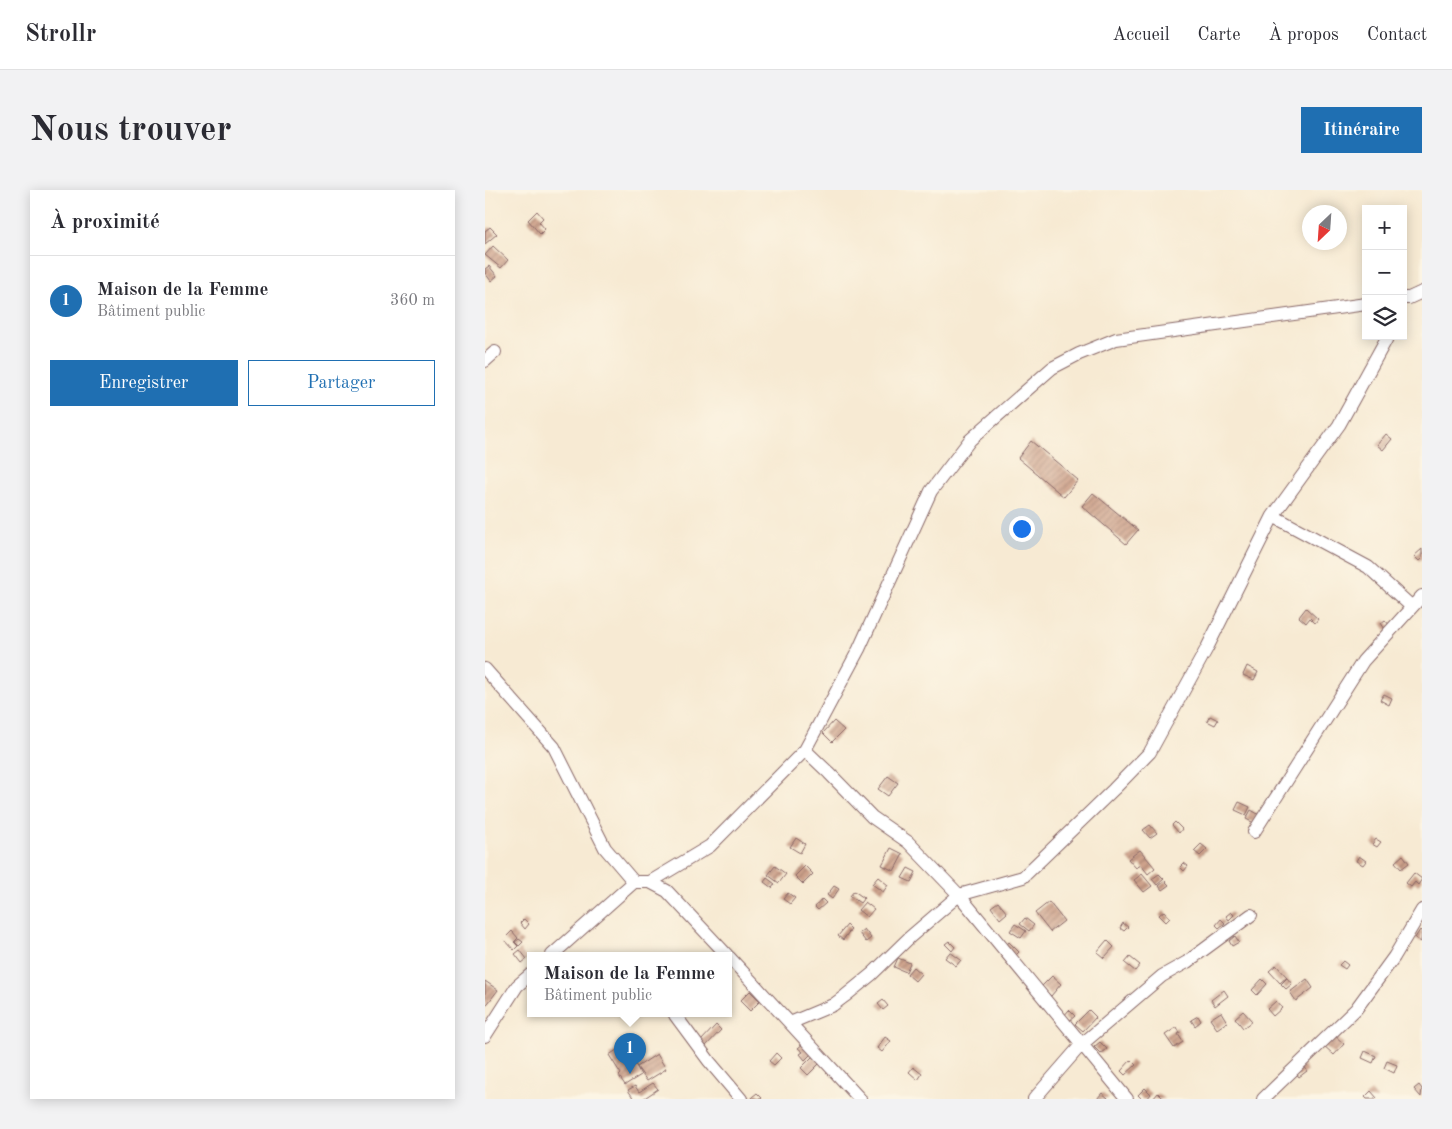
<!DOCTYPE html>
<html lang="fr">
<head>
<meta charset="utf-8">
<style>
  body { margin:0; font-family:"Old Standard TT",serif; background:#f2f2f3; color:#2b2b33 }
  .controls { position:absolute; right:15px; top:15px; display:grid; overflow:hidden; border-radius:0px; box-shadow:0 2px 12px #0003 }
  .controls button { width:45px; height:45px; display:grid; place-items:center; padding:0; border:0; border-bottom:1px solid #e1e1e2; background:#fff; color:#2b2b33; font:25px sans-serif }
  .compass { position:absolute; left:817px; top:15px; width:45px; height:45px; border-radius:50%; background:#fff; box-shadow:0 2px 12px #0003; rotate:205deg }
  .you { position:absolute; left:536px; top:338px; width:18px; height:18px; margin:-12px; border:4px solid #fff; border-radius:50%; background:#1a73e8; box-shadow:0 0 0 8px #1a73e833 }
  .badge { display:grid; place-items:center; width:32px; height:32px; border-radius:50%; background:#1f6fb2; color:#fff; font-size:16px; font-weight:700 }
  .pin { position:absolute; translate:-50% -41px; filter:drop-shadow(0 1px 2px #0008) }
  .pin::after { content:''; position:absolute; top:26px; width:18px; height:15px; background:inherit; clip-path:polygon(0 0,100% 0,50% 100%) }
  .popup { position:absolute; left:42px; top:762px; width:205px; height:65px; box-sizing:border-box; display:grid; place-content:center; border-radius:0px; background:#fff; filter:drop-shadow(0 1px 4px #0005); font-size:16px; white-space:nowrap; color:#7c7c81 }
  .popup b { font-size:19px; color:#2b2b33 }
  .popup::after { content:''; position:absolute; left:50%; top:100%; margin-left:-10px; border:10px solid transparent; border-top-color:#fff }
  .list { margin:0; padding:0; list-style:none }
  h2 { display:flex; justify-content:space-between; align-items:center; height:65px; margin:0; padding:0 20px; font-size:21px }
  h2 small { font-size:16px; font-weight:400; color:#7c7c81 }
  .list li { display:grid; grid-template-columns:32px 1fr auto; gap:15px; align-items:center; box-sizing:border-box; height:90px; padding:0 20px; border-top:1px solid #e1e1e2 }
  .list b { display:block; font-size:19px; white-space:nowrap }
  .list p { margin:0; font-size:16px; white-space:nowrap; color:#7c7c81 }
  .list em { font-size:16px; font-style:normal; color:#7c7c81 }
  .actions { display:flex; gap:10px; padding:15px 20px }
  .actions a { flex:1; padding:11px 0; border:1px solid #1f6fb2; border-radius:0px; text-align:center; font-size:18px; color:#1f6fb2 }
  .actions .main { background:#1f6fb2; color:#fff }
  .icon { flex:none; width:28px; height:28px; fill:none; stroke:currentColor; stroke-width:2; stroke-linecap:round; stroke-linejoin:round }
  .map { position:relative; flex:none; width:937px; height:909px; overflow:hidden; border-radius:0px }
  header { display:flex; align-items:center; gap:30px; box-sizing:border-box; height:70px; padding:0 25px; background:#fff; border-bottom:1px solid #e1e1e2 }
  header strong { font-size:24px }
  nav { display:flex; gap:28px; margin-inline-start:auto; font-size:18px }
  .intro { display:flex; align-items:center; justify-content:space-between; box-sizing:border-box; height:120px; padding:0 30px }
  h1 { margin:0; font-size:35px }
  .button { padding:12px 22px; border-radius:0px; background:#1f6fb2; color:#fff; font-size:18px; font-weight:700 }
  main { display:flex; gap:30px; padding:0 30px }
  aside { flex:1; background:#fff; border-radius:0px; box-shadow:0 2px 12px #0003 }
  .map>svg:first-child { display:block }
  .building { fill:url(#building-hatch) }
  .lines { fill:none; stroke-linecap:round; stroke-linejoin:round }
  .minor-casing { stroke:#876666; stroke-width:14 }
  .minor { stroke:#fff; stroke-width:12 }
</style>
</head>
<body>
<header>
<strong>Strollr</strong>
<nav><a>Accueil</a><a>Carte</a><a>À propos</a><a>Contact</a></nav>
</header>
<div class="intro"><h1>Nous trouver</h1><a class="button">Itinéraire</a></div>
<main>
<aside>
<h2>À proximité<small></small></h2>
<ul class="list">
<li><span class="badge">1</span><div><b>Maison de la Femme</b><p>Bâtiment public</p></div><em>360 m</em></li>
</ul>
<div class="actions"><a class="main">Enregistrer</a><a>Partager</a></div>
</aside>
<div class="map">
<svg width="937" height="909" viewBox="0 0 937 909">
  <defs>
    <pattern id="building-hatch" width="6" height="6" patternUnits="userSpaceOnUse" patternTransform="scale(1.25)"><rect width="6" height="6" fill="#cea28b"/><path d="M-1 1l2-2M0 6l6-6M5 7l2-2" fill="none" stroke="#a98372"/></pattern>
  </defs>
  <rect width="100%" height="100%" fill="#fcf5e5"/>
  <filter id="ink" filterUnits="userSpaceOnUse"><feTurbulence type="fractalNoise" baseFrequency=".02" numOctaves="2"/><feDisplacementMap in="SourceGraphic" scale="10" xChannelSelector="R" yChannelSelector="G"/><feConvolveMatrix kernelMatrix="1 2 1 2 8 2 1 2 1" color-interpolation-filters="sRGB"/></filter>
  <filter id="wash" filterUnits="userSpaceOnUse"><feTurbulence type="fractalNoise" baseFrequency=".0096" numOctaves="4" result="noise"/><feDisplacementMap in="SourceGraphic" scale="20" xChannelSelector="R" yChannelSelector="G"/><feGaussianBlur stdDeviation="1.12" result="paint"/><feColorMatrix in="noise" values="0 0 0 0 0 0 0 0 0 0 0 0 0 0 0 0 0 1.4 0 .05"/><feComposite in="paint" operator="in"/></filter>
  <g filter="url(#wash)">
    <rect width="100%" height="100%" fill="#f7ead3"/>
    <g id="blocks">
      <path class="building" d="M52 21 58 28 54 32 60 39 55 44 43 30Z
        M5 37 12 44 0 54V41Z
        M8 56 23 70 16 78 0 65Z
        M4 76 12 86 6 91 0 83V79Z
        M901 244 907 249 898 260 892 255Z
        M546 251 593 290 579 307 533 268Z
        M608 303 653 340 641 354 597 316Z
        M937 359V368L934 371 929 366Z
        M821 418 833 429 830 433 825 428 821 433 814 427Z
        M900 430 906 437 901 441 896 433Z
        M762 476 773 482 769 490 758 485Z
        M899 504 907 508 904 515 895 510Z
        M725 526 733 530 730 535 722 531Z
        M349 531 359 540 347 552 338 543Z
        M403 586 413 593 403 606 393 599Z
        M754 612 765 617 761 625 750 620Z
        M766 620 773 624 769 633 761 629Z
        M690 632 697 639 694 643 687 635Z
        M665 635 672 643 665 648 658 640Z
        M311 648 320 654 315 663 305 657Z
        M891 649 896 652 892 657 887 654Z
        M716 654 722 659 715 666 709 661Z
        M406 658 418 664 409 681 397 675Z
        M655 660 670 678 663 684 656 675 651 678 643 669Z
        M918 665 924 673 916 679 910 672Z
        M874 666 881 671 878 675 871 671Z
        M699 673 703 676 699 681 695 677Z
        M290 676 301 684 294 693 283 685Z
        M320 676 328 684 318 694 310 686Z
        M423 678 431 682 426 692 417 688Z
        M929 683 937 689 933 695 930 692 926 697 921 693Z
        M657 684 667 696 659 702 649 690Z
        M674 684 679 689 672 695 667 689Z
        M393 687 403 695 398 702 387 694Z
        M282 688 290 694 287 698 279 692Z
        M680 691 684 695 677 700 674 696Z
        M349 696 354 699 347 709 342 705Z
        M369 701 379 708 375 713 365 706Z
        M303 703 310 708 305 714 298 709Z
        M337 709 341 713 333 720 330 717Z
        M380 712 389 719 382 727 373 720Z
        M513 712 522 723 515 729 506 717Z
        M564 712 579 731 565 742 550 723Z
        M679 721 685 728 681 732 674 725Z
        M746 722 749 725 744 730 741 726Z
        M540 728 549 735 544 741 535 734Z
        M39 729 44 734 40 739 35 733Z
        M736 729 740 733 734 738 731 735Z
        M638 733 643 737 639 741 635 738Z
        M530 734 541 741 536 748 525 741Z
        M362 735 366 739 358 750 353 746Z
        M379 739 386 748 381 752 374 743Z
        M935 740 937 742 936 752 930 748Z
        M27 741 33 748 29 752 33 756 29 760 19 749Z
        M750 746 754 752 747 756 744 751Z
        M34 749 38 752 34 756 30 752Z
        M622 750 629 757 619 768 612 762Z
        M464 751 470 757 467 761 460 754Z
        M524 752 534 762 527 769 517 760Z
        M35 760 42 769 37 773 30 764Z
        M465 762 476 770 471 776 460 768Z
        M645 767 655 775 650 781 640 773Z
        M413 768 425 773 421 782 409 777Z
        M858 771 863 775 860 779 854 775Z
        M791 775 802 787 795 793 784 781Z
        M428 777 436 784 430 791 422 784Z
        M567 786 576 794 566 806 556 797Z
        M802 788 807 794 801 799 796 794Z
        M777 789 782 794 772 805 767 800Z
        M822 789 828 798 811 811 805 802Z
        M0 791 13 800 0 817Z
        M739 800 743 806 730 816 726 810Z
        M265 801 275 811 265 821 255 811Z
        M398 810 403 816 398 820 393 814Z
        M791 811 797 818 788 826 782 819Z
        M584 820 590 826 583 832 578 827Z
        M604 820 611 827 598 841 590 834Z
        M758 821 767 831 758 838 750 828Z
        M736 822 742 832 732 839 725 829Z
        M713 826 716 831 710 836 706 830Z
        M231 835 236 840 220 857 215 852Z
        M692 837 695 843 693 844 698 852 689 858 680 845Z
        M847 843 859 854 849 865 837 854Z
        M400 847 406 851 397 862 392 858Z
        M615 852 622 859 616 864 609 857Z
        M318 854 327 863 320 870 315 864 318 862 313 858Z
        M140 855 156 885 140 895 134 886 136 884 124 865Z
        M880 861 891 866 888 873 877 868Z
        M291 863 296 868 289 875 284 871Z
        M172 864 181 879 162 891 152 877Z
        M328 866 335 873 323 885 316 878Z
        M646 870 651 875 640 885 636 881Z
        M902 871 912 875 909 883 899 878Z
        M819 875 822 881 814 887 810 882Z
        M428 877 437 884 433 890 424 882Z
        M168 893 173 899 158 909H149L143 900 150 896 154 902Z
        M934 895 937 899 936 907 929 899Z
        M660 898 666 904 662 909H657L653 905Z
        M886 901 892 908 891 909H882L880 907Z
        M272 903 277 908 276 909H269L267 907Z
        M617 903 623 908 622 909H612Z
        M673 903 679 909H668Z"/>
    </g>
  </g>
  <g filter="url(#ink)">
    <use href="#blocks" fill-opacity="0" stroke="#876666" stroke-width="1"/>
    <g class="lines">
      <g class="minor-casing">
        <path id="minor" d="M918 108H924L937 102
          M0 171 10 162
          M788 326 883 377 927 417
          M0 479 69 557 120 658 149 692
          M320 560 344 583 387 627 423 652 474 705 642 909
          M769 642 878 471 937 406
          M165 692 225 656 320 560 374 459 446 301 485 250 567 178 594 164 631 149 881 114
          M67 765 149 692H165L182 701 242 765
          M244 767 375 909
          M190 825 224 871 256 909
          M305 833 348 815 360 806 387 784 425 747 474 705 538 687 629 599 665 562 722 458 788 326 854 235 903 146
          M0 846 32 796 46 784
          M549 909 596 855 677 786 702 772 766 725
          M778 909 871 819 909 767 937 720"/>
      </g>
      <use href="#minor" class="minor"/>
    </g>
  </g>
</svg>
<div class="controls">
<button>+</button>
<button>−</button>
<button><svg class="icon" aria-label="layers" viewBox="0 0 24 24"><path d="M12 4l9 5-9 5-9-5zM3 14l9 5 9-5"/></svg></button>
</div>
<svg class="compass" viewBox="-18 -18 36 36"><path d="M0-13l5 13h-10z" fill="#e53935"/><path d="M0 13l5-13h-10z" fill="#7c7c81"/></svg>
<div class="you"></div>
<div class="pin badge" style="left:145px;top:884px">1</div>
<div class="popup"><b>Maison de la Femme</b>Bâtiment public</div>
</div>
</main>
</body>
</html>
